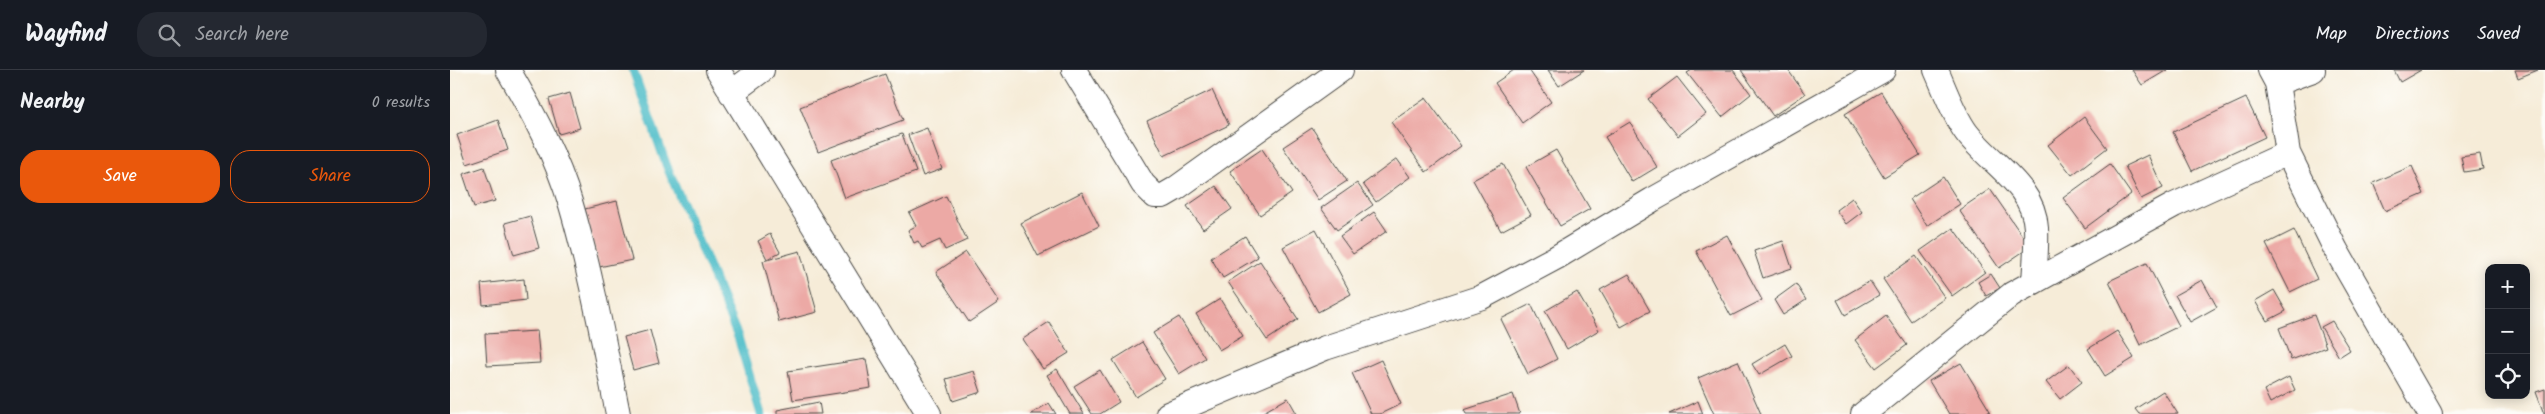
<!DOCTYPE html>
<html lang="en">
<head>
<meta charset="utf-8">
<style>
  body { margin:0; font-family:Kalam,sans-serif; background:#242831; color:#f1f3f6 }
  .controls { position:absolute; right:15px; bottom:15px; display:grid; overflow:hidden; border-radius:10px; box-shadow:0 2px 12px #0003 }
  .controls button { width:45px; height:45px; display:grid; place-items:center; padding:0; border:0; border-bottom:1px solid #363941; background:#171b24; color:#f1f3f6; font:25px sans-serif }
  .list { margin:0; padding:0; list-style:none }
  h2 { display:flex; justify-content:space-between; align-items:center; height:65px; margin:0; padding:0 20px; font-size:21px }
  h2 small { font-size:16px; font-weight:400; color:#9ea1a6 }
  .actions { display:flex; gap:10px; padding:15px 20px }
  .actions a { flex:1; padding:11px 0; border:1px solid #ea580c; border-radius:20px; text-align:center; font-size:18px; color:#ea580c }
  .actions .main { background:#ea580c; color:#fff }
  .icon { flex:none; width:28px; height:28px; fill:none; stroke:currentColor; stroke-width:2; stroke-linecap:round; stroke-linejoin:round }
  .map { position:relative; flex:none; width:2095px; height:344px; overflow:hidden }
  header { display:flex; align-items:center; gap:30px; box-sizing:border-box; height:70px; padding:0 25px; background:#171b24; border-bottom:1px solid #363941 }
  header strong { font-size:24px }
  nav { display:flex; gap:28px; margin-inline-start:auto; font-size:18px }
  .search { width:350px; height:45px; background:#242831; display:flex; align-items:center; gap:12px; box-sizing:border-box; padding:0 18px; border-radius:20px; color:#9ea1a6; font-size:19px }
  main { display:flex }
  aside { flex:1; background:#171b24 }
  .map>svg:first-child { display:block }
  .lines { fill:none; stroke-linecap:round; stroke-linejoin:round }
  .stream { stroke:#50bec9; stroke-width:9 }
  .building { fill:#eca9a5 }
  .street-casing { stroke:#494845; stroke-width:26 }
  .street { stroke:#fff; stroke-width:24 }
</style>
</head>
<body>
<header>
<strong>Wayfind</strong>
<div class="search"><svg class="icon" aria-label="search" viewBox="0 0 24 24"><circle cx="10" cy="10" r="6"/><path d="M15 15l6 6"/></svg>Search here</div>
<nav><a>Map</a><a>Directions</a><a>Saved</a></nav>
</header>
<main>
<aside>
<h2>Nearby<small>0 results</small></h2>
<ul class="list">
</ul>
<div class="actions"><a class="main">Save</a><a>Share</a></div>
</aside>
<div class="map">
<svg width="2095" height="344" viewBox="0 0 2095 344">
  <rect width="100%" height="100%" fill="#fdfcf7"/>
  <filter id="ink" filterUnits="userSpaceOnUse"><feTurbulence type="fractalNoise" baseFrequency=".02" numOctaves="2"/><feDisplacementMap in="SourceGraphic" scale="10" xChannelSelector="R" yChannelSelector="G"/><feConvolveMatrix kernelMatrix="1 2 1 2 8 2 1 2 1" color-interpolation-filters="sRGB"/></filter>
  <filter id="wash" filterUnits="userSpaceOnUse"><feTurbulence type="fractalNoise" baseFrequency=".0096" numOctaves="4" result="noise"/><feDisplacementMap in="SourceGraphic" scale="20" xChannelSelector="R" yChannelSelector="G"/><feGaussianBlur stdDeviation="1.12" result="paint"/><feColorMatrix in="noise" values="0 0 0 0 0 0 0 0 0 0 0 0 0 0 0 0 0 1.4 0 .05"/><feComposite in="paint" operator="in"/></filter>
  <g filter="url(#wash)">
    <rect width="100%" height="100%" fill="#f6ecd8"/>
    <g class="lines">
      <path class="stream" d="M183 0 216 94 288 267 311 344"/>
    </g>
    <g id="blocks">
      <path class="building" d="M1064 0H1079L1101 32 1072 53 1045 13Z
        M1098 0H1134L1109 16Z
        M1242 0H1283L1301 24 1272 47 1237 3Z
        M1291 0H1338L1355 24 1323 46Z
        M1682 0H1717L1692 15Z
        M1944 0H1971L1950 12Z
        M2065 0H2088L2068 8Z
        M435 4 453 50 368 82 350 37Z
        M1227 7 1256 44 1228 66 1198 29Z
        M762 20 779 55 714 86 697 51Z
        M1431 22 1470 85 1434 107 1395 44Z
        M120 23 130 58 109 64 99 29Z
        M976 28 1011 76 976 102 941 52Z
        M1796 28 1815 67 1742 101 1723 62Z
        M1634 47 1657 78 1622 105 1598 75Z
        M48 50 58 80 17 94 7 65Z
        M1180 52 1207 97 1182 112 1155 67Z
        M477 58 492 99 473 106 458 65Z
        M862 58 897 111 868 130 833 77Z
        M452 64 466 102 395 128 381 90Z
        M812 79 842 123 810 145 780 101Z
        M1106 80 1140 139 1110 156 1076 97Z
        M2030 84 2033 99 2014 102 2011 87Z
        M1698 85 1713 118 1691 129 1675 96Z
        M947 89 960 107 926 132 913 114Z
        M1053 94 1081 145 1051 161 1023 110Z
        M1660 94 1681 124 1635 158 1613 128Z
        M1962 96 1974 124 1935 141 1923 113Z
        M34 97 45 131 24 137 13 104Z
        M1493 107 1510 134 1477 156 1460 129Z
        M907 113 923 135 887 160 871 138Z
        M766 116 782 139 753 159 737 136Z
        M1540 119 1580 177 1549 198 1509 140Z
        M632 122 649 156 588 186 571 153Z
        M496 126 517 170 495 180 490 170 472 178 468 171 464 173 458 160 466 156 459 143Z
        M1402 128 1412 142 1396 154 1386 140Z
        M167 131 182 190 149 197 135 139Z
        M924 142 937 161 903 184 890 166Z
        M80 146 89 178 64 185 55 153Z
        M1503 158 1535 202 1502 226 1470 181Z
        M866 159 901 224 868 242 833 177Z
        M1844 160 1867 209 1840 222 1816 174Z
        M320 164 330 182 317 189 308 171Z
        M1277 165 1312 230 1281 246 1246 181Z
        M795 166 808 187 773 208 761 188Z
        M1333 171 1342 198 1313 208 1304 181Z
        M350 181 367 242 329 252 313 191Z
        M516 182 549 232 519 252 486 202Z
        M1466 186 1495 228 1461 251 1433 209Z
        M810 191 848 249 817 270 778 212Z
        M1697 193 1729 256 1690 275 1659 211Z
        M1179 204 1200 241 1171 257 1150 220Z
        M1541 204 1550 218 1536 226 1528 212Z
        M74 209 76 230 33 235 31 214Z
        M1752 210 1767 237 1740 252 1725 225Z
        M1420 211 1429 225 1395 245 1387 230Z
        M1346 214 1356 230 1333 245 1324 230Z
        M1824 220 1836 241 1817 251 1805 231Z
        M1127 222 1149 260 1117 279 1095 241Z
        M770 229 793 266 769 280 746 244Z
        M1081 234 1107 289 1078 304 1051 249Z
        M1864 245 1876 277 1841 290 1829 258Z
        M1436 246 1457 275 1426 298 1405 270Z
        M729 247 755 288 729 304 703 263Z
        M1882 251 1900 280 1889 287 1871 257Z
        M599 252 619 283 593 299 573 269Z
        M200 260 209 293 183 300 174 267Z
        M87 261 90 293 37 296 35 264Z
        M1667 261 1684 288 1655 306 1638 279Z
        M692 272 715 309 686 327 663 290Z
        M1335 274 1342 286 1309 305 1302 294Z
        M416 289 421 318 343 330 338 301Z
        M931 290 951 334 930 344H921L902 303Z
        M1288 291 1311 344H1264L1248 308Z
        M1511 293 1540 341 1536 344H1499L1479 311Z
        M1619 295 1632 312 1610 329 1596 312Z
        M607 299 634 344H620L597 305Z
        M650 300 669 332 650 344H642L624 316Z
        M524 301 531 322 503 331 496 309Z
        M1839 307 1845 320 1820 333 1814 320Z
        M2095 319V344H2094L2086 322Z
        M1713 321 1728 344H1689L1685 339Z
        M1063 324 1070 344H1016L1014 340Z
        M838 328 847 344H810Z
        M1248 331 1253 344H1219Z
        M369 332 371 344H327V340Z
        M599 333 606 344H581Z"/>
    </g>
  </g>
  <g filter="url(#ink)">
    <use href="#blocks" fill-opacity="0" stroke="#494845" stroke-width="1"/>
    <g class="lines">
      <g class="street-casing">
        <path id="street" d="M58 0C83 43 107 87 121 135 141 203 154 274 168 344
          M268 0 479 344
          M624 0 693 114 705 126H713L725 119 891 0
          M1486 0C1495 20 1503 44 1516 62 1539 93 1584 115 1586 158 1587 176 1585 194 1584 212
          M1820 0 1827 13 1838 83 1886 180 1980 344
          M1827 13 1863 0
          M281 23 312 0
          M718 344 875 278 1032 227 1107 187 1202 130 1433 0
          M1413 344 1562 224 1724 135 1838 83"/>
      </g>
      <use href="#street" class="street"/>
    </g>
  </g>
</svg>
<div class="controls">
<button>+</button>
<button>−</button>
<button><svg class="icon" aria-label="locate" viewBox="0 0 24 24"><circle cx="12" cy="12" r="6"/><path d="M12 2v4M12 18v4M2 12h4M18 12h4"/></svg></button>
</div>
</div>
</main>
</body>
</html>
